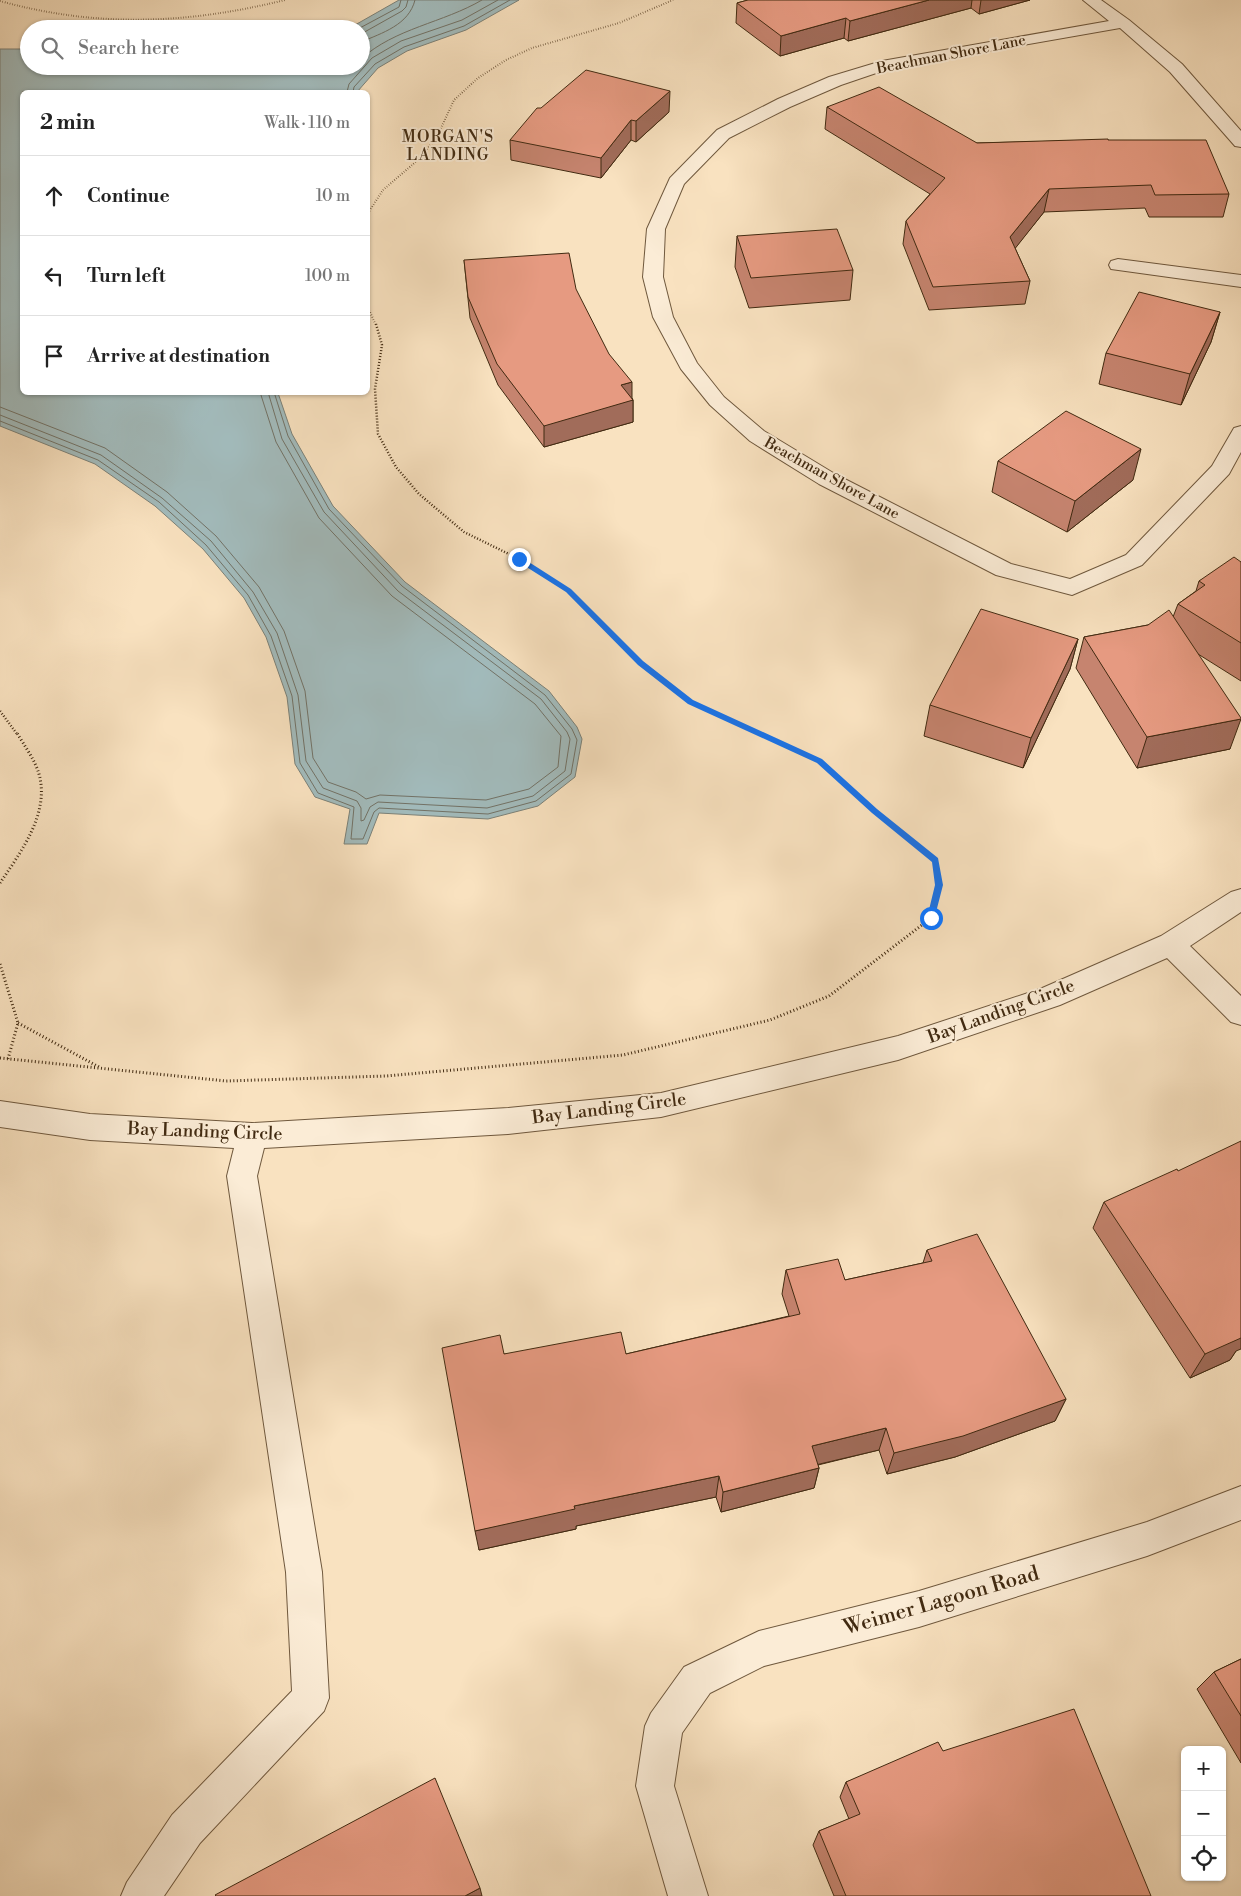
<!DOCTYPE html>
<html lang="en">
<head>
<meta charset="utf-8">
<style>
  body { margin:0; font-family:"Libre Bodoni",serif; background:#f6f6f6; color:#222 }
  .controls { position:absolute; right:15px; bottom:15px; display:grid; overflow:hidden; border-radius:8px; box-shadow:0 1px 4px #0004 }
  .controls button { width:45px; height:45px; display:grid; place-items:center; padding:0; border:0; border-bottom:1px solid #e0e0e0; background:#fff; color:#222; font:25px sans-serif }
  .stop { position:absolute; width:15px; height:15px; margin:-11px; border:4px solid #1a73e8; border-radius:50%; background:#fff }
  .stop.end { background:#1a73e8; border-color:#fff; box-shadow:0 1px 5px #0008 }
  .list { margin:0; padding:0; list-style:none }
  h2 { display:flex; justify-content:space-between; align-items:center; height:65px; margin:0; padding:0 20px; font-size:21px }
  h2 small { font-size:16px; font-weight:400; color:#767676 }
  .list li { display:grid; grid-template-columns:32px 1fr auto; gap:15px; align-items:center; box-sizing:border-box; height:80px; padding:0 20px; border-top:1px solid #e0e0e0 }
  .list b { display:block; font-size:19px; white-space:nowrap }
  .list em { font-size:16px; font-style:normal; color:#767676 }
  .icon { flex:none; width:28px; height:28px; fill:none; stroke:currentColor; stroke-width:2; stroke-linecap:round; stroke-linejoin:round }
  .map { position:relative; flex:none; width:1241px; height:1896px; overflow:hidden }
  .search { position:absolute; background:#fff; box-shadow:0 1px 4px #0004; left:20px; top:20px; width:350px; height:55px; display:flex; align-items:center; gap:12px; box-sizing:border-box; padding:0 18px; border-radius:28px; color:#767676; font-size:19px }
  .panel { position:absolute; background:#fff; box-shadow:0 1px 4px #0004; left:20px; top:90px; width:350px; height:305px; border-radius:8px }
  .map>svg:first-child { display:block }
  .water { fill:#a2bbbc; stroke:#7b8178 }
  .lines { fill:none; stroke-linecap:round; stroke-linejoin:round }
  .shore { stroke:#727266; stroke-width:1 }
  .minor-casing { stroke:#6f583d; stroke-width:2 }
  .path-far2 { stroke:#412a11; stroke-width:2; stroke-dasharray:0.5 2; stroke-linecap:butt }
  .path-far1 { stroke:#412a11; stroke-width:2.5; stroke-dasharray:1 2; stroke-linecap:butt }
  .path { stroke:#412a11; stroke-width:3; stroke-dasharray:1 2.5; stroke-linecap:butt }
  .minor { fill:#fbecd6; fill-rule:evenodd }
  .wall { fill:#c6846f; stroke:#412a11 }
  .shaded-wall { fill:#a16c5a; stroke:#412a11 }
  .building { fill:#e69a81; stroke:#412a11 }
  .route { fill:#1a73e8 }
  .labels { text-anchor:middle; stroke-width:4; stroke-linejoin:round; paint-order:stroke }
  .far-street-label { font-size:15px; fill:#412a11; stroke:#fbecd6 }
  .far-neighbourhood-label { font-size:16px; letter-spacing:1px; fill:#412a11; stroke:#fbecd6 }
  .street-label { font-size:18px; fill:#412a11; stroke:#fbecd6 }
  .near-street-label { font-size:21px; fill:#412a11; stroke:#fbecd6 }
</style>
</head>
<body>
<div class="map">
<svg width="1241" height="1896" viewBox="0 0 1241 1896">
  <rect width="100%" height="100%" fill="#f9e2c0"/>
  <filter id="stains"><feTurbulence type="fractalNoise" baseFrequency=".004" numOctaves="4"/><feColorMatrix values="0 0 0 0 .2 0 0 0 0 .09 0 0 0 0 .02 0 0 0 .5 -.17"/></filter>
  <radialGradient id="worn" r=".72"><stop offset=".6" stop-color="#630" stop-opacity="0"/><stop offset="1" stop-color="#630" stop-opacity=".3"/></radialGradient>
  <path class="water" d="M399 0H519L466 30 407 51 378 68 357 92H22V392L278 393 292 434 333 506 405 582 549 691 577 727 582 739 575 777 538 806 488 819 379 813 367 844H344L350 809 315 797 295 764 287 697 266 637 244 598 203 549 155 506 95 464 0 426V49H29V66H361V29H343L355 25Z"/>
  <g class="lines">
    <path class="shore" d="M358 29 399 7 401 0
      M361 34 402 11 406 7 408 0
      M361 42C382 33 409 25 415 0
      M361 59C395 28 443 23 482 0
      M347 92 349 84 372 58 401 41 462 20 498 0
      M353 92 354 87 375 64 404 47 464 26 510 0
      M0 407 105 448 167 492 216 536 259 587 284 631 305 691 313 758 328 782 356 792 366 799 380 795 486 800 529 789 558 767 561 736 535 704 392 596 319 518 276 442 260 392
      M0 415 101 455 162 498 211 541 253 592 277 633 298 695 306 761 323 788 357 801 361 808V821L364 820 370 807 378 802 487 808 533 796 565 771 570 739 567 732 541 699 398 591 324 512 282 439 268 392
      M0 421 98 460 159 502 206 545 248 595 271 636 292 696 300 763 318 793 354 807 351 839H363L374 812 379 808 488 814 536 801 571 774 577 740 572 729 545 695 402 586 329 509 288 436 274 392"/>
    <g class="minor-casing">
      <path id="minor" d="M1083 0H1101L1129 20 1182 64 1241 131V147L1235 146 1170 72 1120 28 891 68 841 85 790 107 729 138 684 184 665 229 663 277 673 317 697 363 724 397 764 431 835 474 1011 564 1070 579 1126 555 1212 466 1234 428 1241 426V452L1229 474 1142 565 1072 595 996 575 819 484 750 441 710 405 681 369 653 317 643 277 647 229 670 178 717 130 778 99 829 77 882 61 1109 21Z
        M1118 259 1241 275V287L1111 269 1109 265 1111 261Z
        M1241 889V912L1190 946 1241 996V1025L1231 1022 1167 958 1060 1005 898 1060 661 1117 508 1134 264 1148 257 1176 322 1572 329 1698 324 1711 200 1843 164 1896H121L127 1882 172 1815 292 1691 286 1572 227 1176 234 1148 90 1140 0 1127V1101L90 1114 252 1123 508 1108 661 1093 898 1036 1040 989 1161 936 1231 892Z
        M1241 1486V1520L1147 1556 919 1627 764 1666 710 1693 682 1733 674 1786 708 1896H668L636 1786 645 1726 651 1713 684 1667 759 1631 919 1591 1147 1522Z"/>
    </g>
    <path class="path-far2" d="M0 1C97 28 188 24 285 0
      M368 213 383 190 419 159 437 137 454 100 478 78 506 60 532 48 619 23 673 0
      M368 308 376 325"/>
    <path class="path-far1" d="M376 324 382 345 375 389 378 434 396 467 419 494 464 532 519 559 568 590 640 663 690 702 761 734
      M0 711 17 734"/>
    <path class="path" d="M0 883C21 852 50 813 39 774 35 760 24 745 17 733
      M0 964 18 1023 8 1059
      M18 1023 99 1067
      M0 1058 226 1081 386 1076 623 1055 770 1020 829 996 931 918 939 885 936 860 874 811 820 761 758 733"/>
    <use href="#minor" class="minor"/>
  </g>
  <path class="wall" d="M748 0H1030L979 14 971 8 848 41 844 38 780 56 736 23 737 3Z
    M827 107 977 143 1108 140 1229 194 1223 217H1149L1145 208 1044 212 1015 248 1030 281 1025 304 929 310 903 244 906 221 930 194 825 129Z
    M669 112 636 142 631 140 601 178 511 160 510 140Z
    M737 236 853 270 850 300 749 308 735 267Z
    M464 260 632 398 633 400V422L544 447 498 385 470 318Z
    M1220 312 1211 342 1181 405 1099 384 1106 353Z
    M998 461 1133 480 1067 532 992 492Z
    M1241 562V681L1198 654 1230 749 1137 768 1076 668 1084 637 1148 625 1173 617 1178 604 1196 591 1199 581Z
    M1078 639 1070 669 1023 768 924 736 930 705Z
    M1104 1202 1236 1351 1230 1360 1190 1378 1093 1228Z
    M927 1250 1066 1399 1055 1421 955 1457 887 1474 879 1450 818 1465 819 1468 814 1488 721 1512 716 1497 576 1526V1529L479 1550 504 1354H626L789 1316 782 1294 786 1270 845 1280 923 1263Z
    M1241 1659V1763L1197 1689 1214 1672Z
    M943 1751 1151 1896H834L813 1845 819 1831 849 1819 840 1797 846 1782Z"/>
  <path class="shaded-wall" d="M929 0H972L971 8 848 41 850 21Z
    M981 0H1030L979 14Z
    M846 18 844 38 780 56 781 36Z
    M670 91 669 112 636 142V121Z
    M631 120V140L601 178V158Z
    M1049 189 1044 212 1006 260 1010 237Z
    M1220 312 1211 342 1181 405 1190 374Z
    M632 382V401L633 400V422L544 447V426L621 385Z
    M1141 449 1133 480 1067 532 1075 501Z
    M1078 639 1070 669 1023 768 1031 738Z
    M1241 719 1230 749 1137 768 1147 737Z
    M1241 1332V1349L1236 1351 1230 1360 1190 1378 1205 1354Z
    M1066 1399 1055 1421 955 1457 887 1474 894 1453Z
    M886 1428 879 1450 807 1467 812 1446Z
    M819 1468 814 1488 721 1512 723 1492Z
    M719 1476 716 1497 576 1526V1529L479 1550 475 1531 574 1506Z
    M480 1888 482 1896H465Z"/>
  <path class="building" d="M748 0H929L850 21 846 18 781 36 737 3Z
    M586 70 670 91 636 121 631 120 601 158 510 140 537 108H541Z
    M879 87 977 143 1108 139V140H1206L1229 194 1155 195 1151 185 1049 189 1010 237 1030 281 933 287 906 221 945 178 827 107Z
    M837 229 853 270 751 278 737 236Z
    M569 253 576 289 609 354 632 382 621 385 633 400 544 426 497 364 468 297 464 260Z
    M1139 292 1220 312 1190 374 1106 353Z
    M1066 411 1141 449 1075 501 998 461Z
    M1234 557 1241 562V643L1178 604 1205 585 1199 581Z
    M981 609 1078 639 1031 738 930 705Z
    M1169 610 1241 718V719L1147 737 1084 637 1148 625Z
    M1241 1141V1338L1205 1354 1104 1202 1177 1169 1178 1171Z
    M977 1234 1066 1399 963 1436 894 1453 886 1428 812 1446 819 1468 723 1492 719 1476 574 1506 575 1509 475 1531 442 1348 500 1335 504 1354 621 1332 626 1354 800 1314 786 1270 838 1259 845 1280 932 1261 927 1250Z
    M1241 1659V1716L1214 1672Z
    M1074 1709 1151 1896H846L819 1831 860 1814 846 1782 938 1742 943 1751Z
    M435 1778 480 1888 465 1896H216L215 1895Z"/>
  <path class="route" d="M517 557H521L571 589 643 661 693 700 822 759 877 809 938 858 943 885 934 920H928L927 918 935 885 932 862 872 813 817 763 688 704 638 665 566 592 517 561Z"/>
  <g class="labels">
    <g class="far-street-label">
      <text transform="translate(951 54) rotate(-11)" y="5">Beachman Shore Lane</text>
      <text transform="translate(832 478) rotate(29)" y="5">Beachman Shore Lane</text>
    </g>
    <g class="far-neighbourhood-label">
      <text x="448" y="142">MORGAN'S<tspan x="448" dy="18">LANDING</tspan></text>
    </g>
    <g class="street-label">
      <text transform="translate(1001 1011) rotate(-20)" y="6">Bay Landing Circle</text>
      <text transform="translate(609 1108) rotate(-7)" y="6">Bay Landing Circle</text>
      <text transform="translate(205 1131) rotate(2)" y="6">Bay Landing Circle</text>
    </g>
    <g class="near-street-label">
      <text transform="translate(941 1600) rotate(-16)" y="7">Weimer Lagoon Road</text>
    </g>
  </g>
  <rect width="100%" height="100%" filter="url(#stains)"/>
  <rect width="100%" height="100%" fill="url(#worn)"/>
</svg>
<div class="controls">
<button>+</button>
<button>−</button>
<button><svg class="icon" aria-label="locate" viewBox="0 0 24 24"><circle cx="12" cy="12" r="6"/><path d="M12 2v4M12 18v4M2 12h4M18 12h4"/></svg></button>
</div>
<div class="stop" style="left:931px;top:918px"></div>
<div class="stop end" style="left:519px;top:559px"></div>
<div class="search"><svg class="icon" aria-label="search" viewBox="0 0 24 24"><circle cx="10" cy="10" r="6"/><path d="M15 15l6 6"/></svg>Search here</div>
<section class="panel">
<h2>2 min<small>Walk · 110 m</small></h2>
<ul class="list">
<li><svg class="icon" aria-label="ahead" viewBox="0 0 24 24"><path d="M12 20V5M6 11l6-6 6 6"/></svg><div><b>Continue</b></div><em>10 m</em></li>
<li><svg class="icon" aria-label="left" viewBox="0 0 24 24"><path d="M17 20v-9H6M10 6l-5 5 5 5"/></svg><div><b>Turn left</b></div><em>100 m</em></li>
<li><svg class="icon" aria-label="arrive" viewBox="0 0 24 24"><path d="M6 21V4h12l-3 4 3 4H6"/></svg><div><b>Arrive at destination</b></div></li>
</ul>
</section>
</div>
</body>
</html>
